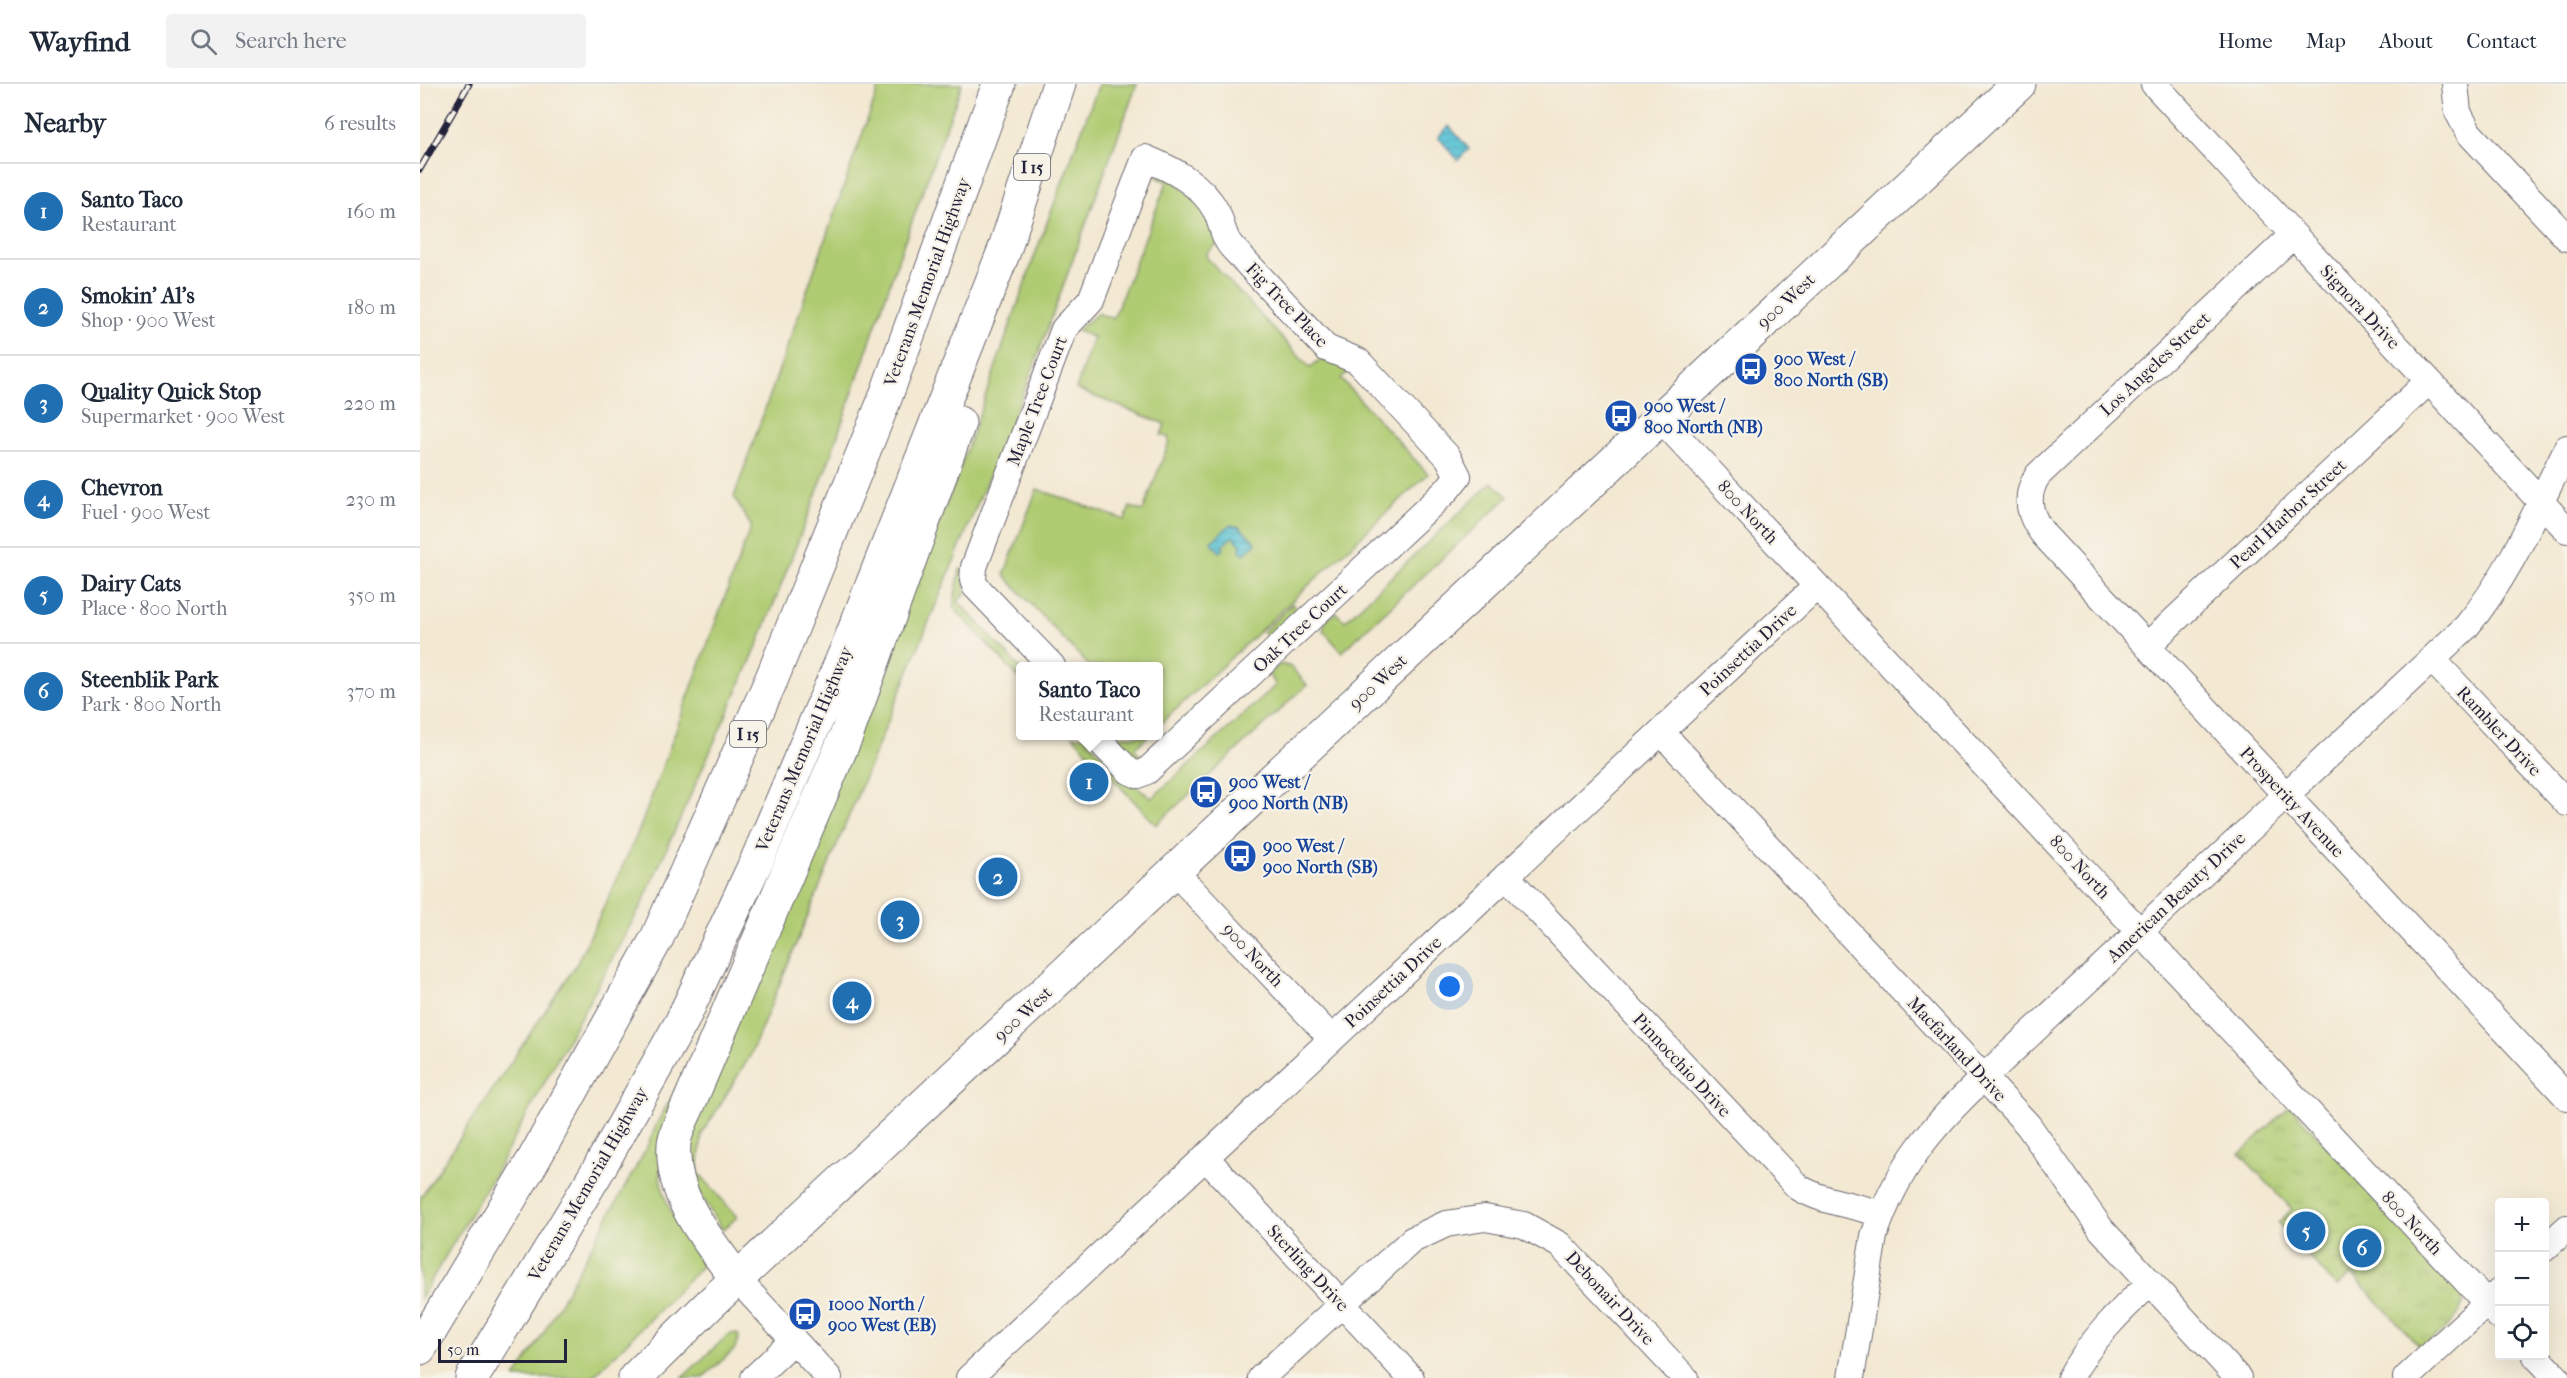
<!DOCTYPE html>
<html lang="en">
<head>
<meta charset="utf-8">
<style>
  body { margin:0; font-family:"IM FELL French Canon",serif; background:#f2f2f3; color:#1f2937 }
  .controls { position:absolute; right:18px; bottom:18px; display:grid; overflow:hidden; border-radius:6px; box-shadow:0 6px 24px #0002 }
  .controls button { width:54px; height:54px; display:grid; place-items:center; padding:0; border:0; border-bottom:2px solid #e0e1e3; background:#fff; color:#1f2937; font:30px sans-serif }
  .scale { position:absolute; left:18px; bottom:15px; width:129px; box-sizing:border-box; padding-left:6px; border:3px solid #22223b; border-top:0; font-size:16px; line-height:21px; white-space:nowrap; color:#22223b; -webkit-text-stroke:4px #f7f3e8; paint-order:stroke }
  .you { position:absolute; left:1030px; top:903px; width:21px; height:21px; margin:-15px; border:4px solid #fff; border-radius:50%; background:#1a73e8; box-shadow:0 0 0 9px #1a73e833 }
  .badge { display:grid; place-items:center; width:39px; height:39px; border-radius:50%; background:#1f6fb2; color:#fff; font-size:20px; font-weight:700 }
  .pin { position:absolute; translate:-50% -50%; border:3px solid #fff; box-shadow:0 2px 6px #0006 }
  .popup { position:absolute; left:596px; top:578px; width:147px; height:78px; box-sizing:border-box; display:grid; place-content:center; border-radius:6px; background:#fff; filter:drop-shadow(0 2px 4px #0005); font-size:20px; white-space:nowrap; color:#747a83 }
  .popup b { font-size:22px; color:#1f2937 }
  .popup::after { content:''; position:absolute; left:50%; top:100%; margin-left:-12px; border:12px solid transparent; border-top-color:#fff }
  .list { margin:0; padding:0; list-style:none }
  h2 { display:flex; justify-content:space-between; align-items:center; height:78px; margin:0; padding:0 24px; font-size:26px }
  h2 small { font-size:20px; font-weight:400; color:#747a83 }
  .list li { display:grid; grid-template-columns:39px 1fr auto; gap:18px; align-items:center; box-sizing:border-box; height:96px; padding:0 24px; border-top:2px solid #e0e1e3 }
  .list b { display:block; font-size:22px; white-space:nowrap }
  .list p { margin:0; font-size:20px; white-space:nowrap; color:#747a83 }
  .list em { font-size:20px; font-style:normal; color:#747a83 }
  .icon { flex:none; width:33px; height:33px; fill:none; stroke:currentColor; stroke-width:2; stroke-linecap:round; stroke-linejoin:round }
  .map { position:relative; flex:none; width:2147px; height:1294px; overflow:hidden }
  header { display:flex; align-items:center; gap:36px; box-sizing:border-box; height:84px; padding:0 30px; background:#fff; border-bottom:2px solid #e0e1e3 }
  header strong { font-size:28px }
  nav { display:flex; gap:33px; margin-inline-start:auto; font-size:21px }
  .search { width:420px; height:54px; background:#f2f2f3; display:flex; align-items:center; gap:15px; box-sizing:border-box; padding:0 21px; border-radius:6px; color:#747a83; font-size:22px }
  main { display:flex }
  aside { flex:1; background:#fff }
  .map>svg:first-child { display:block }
  .grass { fill:#b0cc73; stroke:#697757; stroke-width:1.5 }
  .park { fill:url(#park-tufts); stroke:#697757; stroke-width:1.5 }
  .water { fill:url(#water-rules); stroke:#3e7288; stroke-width:1.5 }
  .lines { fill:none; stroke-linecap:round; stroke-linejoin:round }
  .minor-casing { stroke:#6b6770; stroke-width:28 }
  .major-casing { stroke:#6b6770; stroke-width:35 }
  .highway-casing { stroke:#6b6770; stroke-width:35 }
  .minor { stroke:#fff; stroke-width:26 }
  .major { stroke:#fff; stroke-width:33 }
  .highway { stroke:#fff; stroke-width:33 }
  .rail-casing { stroke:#22223b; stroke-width:7 }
  .rail { stroke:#f7f3e8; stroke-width:4.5; stroke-dasharray:14; stroke-linecap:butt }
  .labels { text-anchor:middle; stroke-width:4.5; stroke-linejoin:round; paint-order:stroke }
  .shield { fill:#f7f3e8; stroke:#62616f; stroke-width:1.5 }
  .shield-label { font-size:16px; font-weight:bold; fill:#22223b }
  .street-label { font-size:18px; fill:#22223b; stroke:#f7f3e8 }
  .transit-label { font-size:18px; font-weight:bold; fill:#164399; stroke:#f7f3e8; text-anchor:start }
</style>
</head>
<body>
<header>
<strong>Wayfind</strong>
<div class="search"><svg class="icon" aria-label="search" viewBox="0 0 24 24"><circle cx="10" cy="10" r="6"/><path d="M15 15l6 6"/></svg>Search here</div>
<nav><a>Home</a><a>Map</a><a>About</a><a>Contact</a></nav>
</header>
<main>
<aside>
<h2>Nearby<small>6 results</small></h2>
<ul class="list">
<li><span class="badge">1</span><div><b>Santo Taco</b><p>Restaurant</p></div><em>160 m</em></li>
<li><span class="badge">2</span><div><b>Smokin' Al's</b><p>Shop · 900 West</p></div><em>180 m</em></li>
<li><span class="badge">3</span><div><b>Quality Quick Stop</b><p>Supermarket · 900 West</p></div><em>220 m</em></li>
<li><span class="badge">4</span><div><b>Chevron</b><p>Fuel · 900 West</p></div><em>230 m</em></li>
<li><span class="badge">5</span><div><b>Dairy Cats</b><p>Place · 800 North</p></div><em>350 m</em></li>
<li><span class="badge">6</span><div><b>Steenblik Park</b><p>Park · 800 North</p></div><em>370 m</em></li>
</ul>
</aside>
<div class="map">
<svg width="2147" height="1294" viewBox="0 0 2147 1294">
  <defs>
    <pattern id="park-tufts" width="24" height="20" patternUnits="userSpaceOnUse" patternTransform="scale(1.5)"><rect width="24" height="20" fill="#b0cc73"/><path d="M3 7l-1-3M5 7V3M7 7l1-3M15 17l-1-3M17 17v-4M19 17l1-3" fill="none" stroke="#97af64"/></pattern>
    <pattern id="water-rules" width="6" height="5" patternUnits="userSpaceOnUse" patternTransform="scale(1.5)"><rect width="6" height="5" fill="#59c3d5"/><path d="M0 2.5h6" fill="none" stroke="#4da7b8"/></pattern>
  </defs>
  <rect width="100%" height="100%" fill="#f7f3e8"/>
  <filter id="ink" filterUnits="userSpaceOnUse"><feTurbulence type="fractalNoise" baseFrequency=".0167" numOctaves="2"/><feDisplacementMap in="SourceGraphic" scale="12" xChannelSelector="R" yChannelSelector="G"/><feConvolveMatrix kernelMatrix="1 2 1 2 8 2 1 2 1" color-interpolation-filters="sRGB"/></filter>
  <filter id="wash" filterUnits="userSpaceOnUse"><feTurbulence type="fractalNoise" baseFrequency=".008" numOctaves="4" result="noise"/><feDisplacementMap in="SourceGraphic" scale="24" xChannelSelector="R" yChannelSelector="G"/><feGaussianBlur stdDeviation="1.35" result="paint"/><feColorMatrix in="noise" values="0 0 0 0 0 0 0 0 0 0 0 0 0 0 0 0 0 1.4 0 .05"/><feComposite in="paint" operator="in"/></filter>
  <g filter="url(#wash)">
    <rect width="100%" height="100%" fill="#f3e8d2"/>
    <path class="grass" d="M460 0H542L482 165 407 382 339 558 221 822 75 1089 0 1215V1114L156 881 183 825 220 744 331 442 314 413Z
      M679 0H717L611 290 330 972 282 1050 278 1088 317 1133 303 1146C277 1109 265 1086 273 1039L537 393 616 168Z
      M731 90 752 94 788 129 798 159 786 170 787 174 890 284 904 272 933 283 921 295 1008 390 738 642V582H669L584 491 617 405 705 436 710 423 723 427 749 358 748 353 741 351 745 340 656 305 673 253 657 247 678 229 693 235 747 98Z
      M1072 398 1088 413 922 568 903 546 906 536 916 529 925 537Z
      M540 485 543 486 545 510 538 517 600 584V595L533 523Z
      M872 520 882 530 852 558 843 548Z
      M861 580 871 583 887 601 736 741 653 652H664L701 692 732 714 856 601 848 590Z
      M691 652H728L714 665 726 677 718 679Z
      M256 1006 259 1009C255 1026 239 1077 240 1091 244 1122 263 1153 281 1178V1183L172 1294H95L120 1255 226 1065 238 1037Z
      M316 1249 319 1252 315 1265 282 1294H262L308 1251Z"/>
    <path class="park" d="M1870 1022 2043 1210C2049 1231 2016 1251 2002 1265L1932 1190 1917 1203 1858 1139 1872 1125 1820 1070Z"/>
    <path class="water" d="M1029 42 1049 65 1038 76 1018 53Z
      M810 441 820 443 836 459 824 470 820 466 821 461 813 452 802 462 804 465 800 468 791 458Z"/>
  </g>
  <g filter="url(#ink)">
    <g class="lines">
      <g class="minor-casing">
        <path id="minor" d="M1734 0 2147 446
          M2035 0 2038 28 2049 49 2147 154
          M1873 151 1618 391C1604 412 1609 432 1624 451L2147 1013
          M1240 334 2080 1233
          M1727 562 2009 297
          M2012 575 2147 719
          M632 582 555 502 553 496 554 483 644 245 671 216 725 74C752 85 782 100 796 127 802 138 802 151 811 162L906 264 938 277 1028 373 1038 392 1026 407 727 687 718 691 709 687 675 652
          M1241 648 1608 1041 1681 1145 1818 1294
          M755 788 912 955
          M1086 792 1378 1103C1404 1119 1433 1120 1461 1130
          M785 1073 991 1294
          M2124 1165 2147 1144
          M317 1195 409 1294
          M2116 1272 2137 1294
          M334 1294 374 1256
          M549 1294 1397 502
          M841 1294 992 1156 1026 1140 1065 1134 1104 1141 1140 1161 1265 1294
          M1431 1294 1454 1152C1477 1083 1512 1042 1564 993L2046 543C2091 489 2116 426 2147 364
          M1650 1294C1670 1257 1699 1228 1729 1200
          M1986 1294 2080 1207"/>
      </g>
      <g class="major-casing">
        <path id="major" d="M215 1294 289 1221 1599 0"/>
      </g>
      <g class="highway-casing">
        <path id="highway" d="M317 1195C288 1156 250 1113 254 1060 255 1047 265 1030 270 1017L427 650 539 339
          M0 1264 114 1075 237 854 352 594 464 317 579 0
          M52 1294 177 1088 262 937 337 776 428 562 584 167 639 0"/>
      </g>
      <use href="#minor" class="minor"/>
      <use href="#major" class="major"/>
      <use href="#highway" class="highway"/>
      <g class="rail-casing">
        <path id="rail" d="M0 85 49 0"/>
      </g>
      <use href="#rail" class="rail"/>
    </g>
  </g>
  <defs>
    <g id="bus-disc" transform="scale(1.725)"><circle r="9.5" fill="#1a4fb4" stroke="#f7f3e8"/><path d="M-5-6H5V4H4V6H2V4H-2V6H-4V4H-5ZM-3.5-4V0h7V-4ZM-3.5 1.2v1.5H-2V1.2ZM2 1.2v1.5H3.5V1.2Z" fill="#fff"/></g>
  </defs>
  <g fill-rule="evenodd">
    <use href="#bus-disc" x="1331" y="285"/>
    <use href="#bus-disc" x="1201" y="332"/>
    <use href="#bus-disc" x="786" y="708"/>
    <use href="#bus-disc" x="820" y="772"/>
    <use href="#bus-disc" x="385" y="1230"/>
  </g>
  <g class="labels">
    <g class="shield">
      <rect x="594" y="70" width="36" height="26" rx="4.5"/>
      <rect x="310" y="637" width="36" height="26" rx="4.5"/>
    </g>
    <g class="shield-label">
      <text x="612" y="89">I 15</text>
      <text x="328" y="656">I 15</text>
    </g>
    <g class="street-label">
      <text transform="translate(507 198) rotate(-70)" y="6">Veterans Memorial Highway</text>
      <text transform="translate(1366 217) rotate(-43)" y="6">900 West</text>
      <text transform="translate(867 221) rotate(46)" y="6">Fig Tree Place</text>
      <text transform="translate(1940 223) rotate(47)" y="6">Signora Drive</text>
      <text transform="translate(1735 280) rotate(-43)" y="6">Los Angeles Street</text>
      <text transform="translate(617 317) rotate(-69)" y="6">Maple Tree Court</text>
      <text transform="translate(1328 428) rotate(47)" y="6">800 North</text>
      <text transform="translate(1868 430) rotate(-43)" y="6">Pearl Harbor Street</text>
      <text transform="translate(880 544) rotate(-43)" y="6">Oak Tree Court</text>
      <text transform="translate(1328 566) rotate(-43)" y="6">Poinsettia Drive</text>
      <text transform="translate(958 598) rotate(-43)" y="6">900 West</text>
      <text transform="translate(2079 647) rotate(47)" y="6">Rambler Drive</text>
      <text transform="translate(384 665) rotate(-67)" y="6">Veterans Memorial Highway</text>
      <text transform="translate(1872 718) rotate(47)" y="6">Prosperity Avenue</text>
      <text transform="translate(1660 783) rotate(47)" y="6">800 North</text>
      <text transform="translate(1756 813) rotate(-43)" y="6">American Beauty Drive</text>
      <text transform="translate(833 871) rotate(47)" y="6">900 North</text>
      <text transform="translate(973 898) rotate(-43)" y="6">Poinsettia Drive</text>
      <text transform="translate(603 930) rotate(-43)" y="6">900 West</text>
      <text transform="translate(1537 965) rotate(47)" y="6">Macfarland Drive</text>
      <text transform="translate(1262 981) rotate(47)" y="6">Pinnocchio Drive</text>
      <text transform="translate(168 1100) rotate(-60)" y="6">Veterans Memorial Highway</text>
      <text transform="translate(1992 1139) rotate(47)" y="6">800 North</text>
      <text transform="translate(888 1184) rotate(47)" y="6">Sterling Drive</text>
      <text transform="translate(1190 1214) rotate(47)" y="6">Debonair Drive</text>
    </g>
    <g class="transit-label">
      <text x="1354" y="281">900 West /<tspan x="1354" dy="21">800 North (SB)</tspan></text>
      <text x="1224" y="328">900 West /<tspan x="1224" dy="21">800 North (NB)</tspan></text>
      <text x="809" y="704">900 West /<tspan x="809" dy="21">900 North (NB)</tspan></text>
      <text x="843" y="768">900 West /<tspan x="843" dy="21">900 North (SB)</tspan></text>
      <text x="408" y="1226">1000 North /<tspan x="408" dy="21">900 West (EB)</tspan></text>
    </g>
  </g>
</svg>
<div class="controls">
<button>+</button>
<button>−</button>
<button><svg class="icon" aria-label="locate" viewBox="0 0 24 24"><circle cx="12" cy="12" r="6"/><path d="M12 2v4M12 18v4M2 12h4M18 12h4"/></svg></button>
</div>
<div class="scale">50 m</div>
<div class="you"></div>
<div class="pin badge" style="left:669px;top:698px">1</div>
<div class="popup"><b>Santo Taco</b>Restaurant</div>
<div class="pin badge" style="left:578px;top:793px">2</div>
<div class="pin badge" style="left:480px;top:836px">3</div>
<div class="pin badge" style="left:432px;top:917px">4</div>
<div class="pin badge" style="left:1886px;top:1147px">5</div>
<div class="pin badge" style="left:1942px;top:1164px">6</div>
</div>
</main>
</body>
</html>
